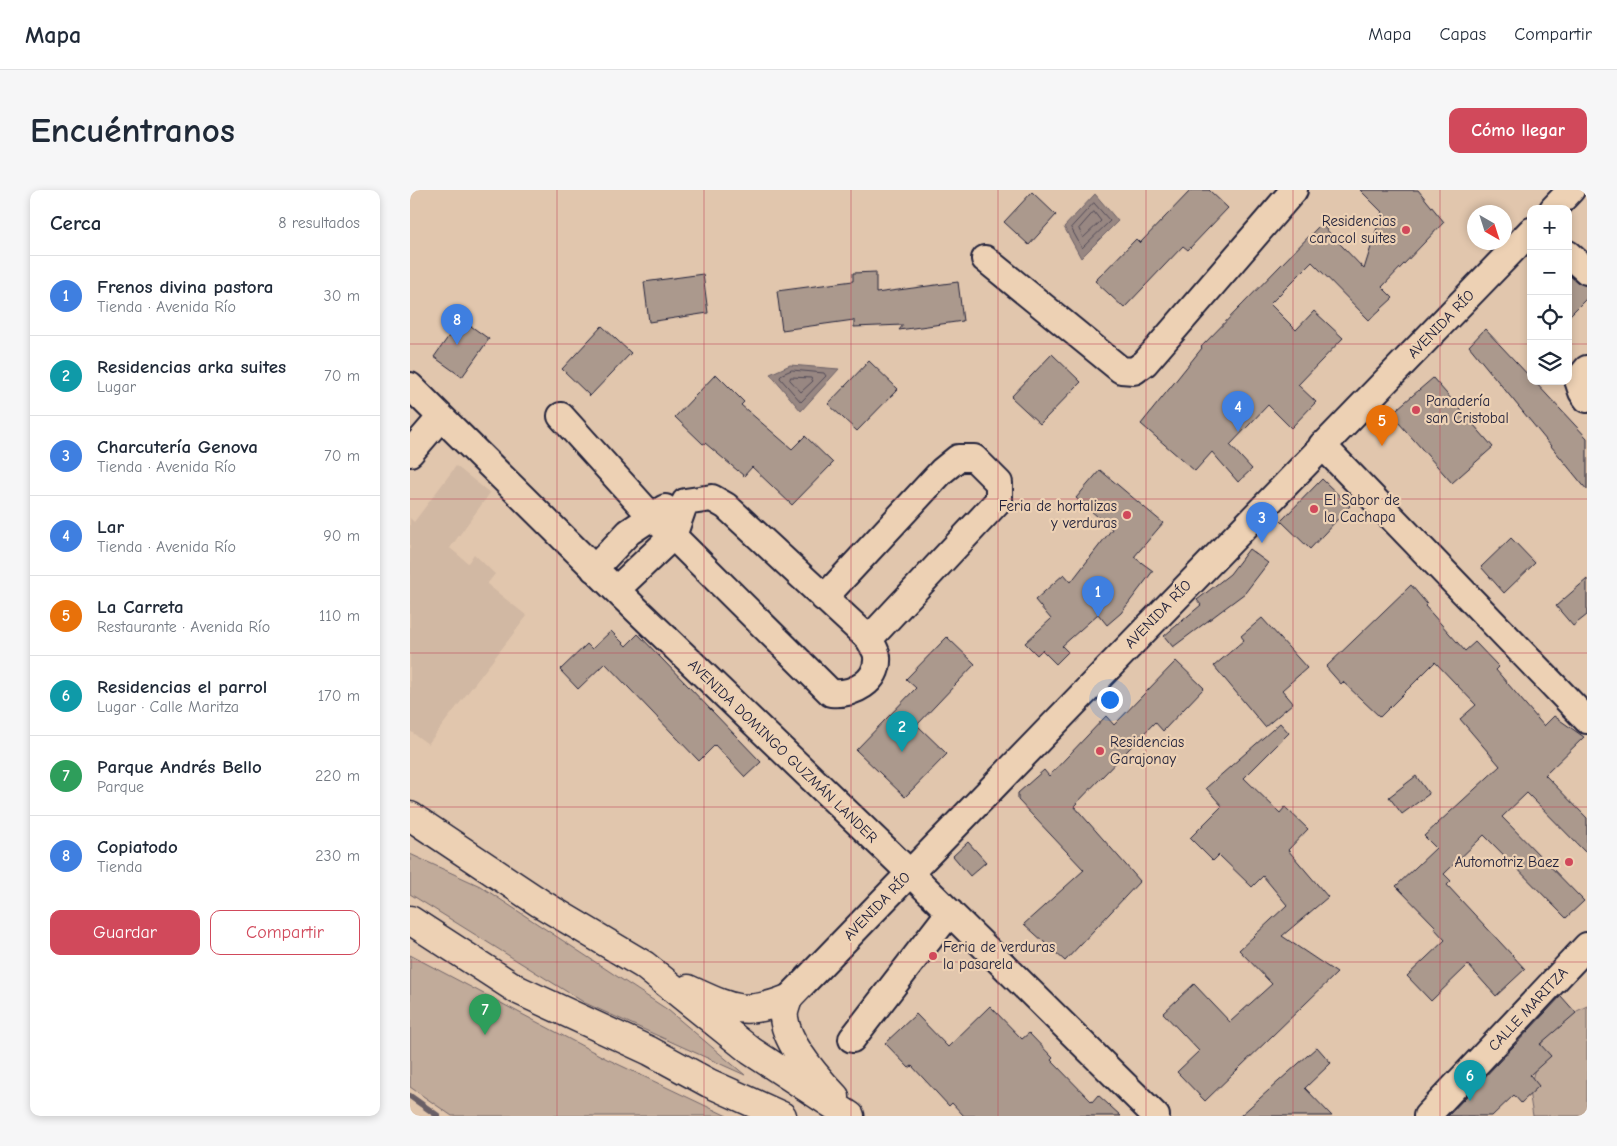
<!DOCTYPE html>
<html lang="es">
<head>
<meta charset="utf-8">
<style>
  body { margin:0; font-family:"Comic Neue",sans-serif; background:#f6f6f7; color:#1f2937 }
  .controls { position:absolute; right:15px; top:15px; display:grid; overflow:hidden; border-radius:10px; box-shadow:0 2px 8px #0003 }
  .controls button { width:45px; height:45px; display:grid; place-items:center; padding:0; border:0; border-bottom:1px solid #e0e1e3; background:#fff; color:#1f2937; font:25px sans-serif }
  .compass { position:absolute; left:1057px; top:15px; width:45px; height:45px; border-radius:50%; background:#fff; box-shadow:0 2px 8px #0003; rotate:141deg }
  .you { position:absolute; left:699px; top:509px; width:18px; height:18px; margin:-12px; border:4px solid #fff; border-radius:50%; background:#1a73e8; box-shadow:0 0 0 8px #1a73e833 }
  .badge { display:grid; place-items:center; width:32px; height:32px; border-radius:50%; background:#d1495b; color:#fff; font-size:16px; font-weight:700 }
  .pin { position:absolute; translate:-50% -41px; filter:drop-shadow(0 1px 2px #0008) }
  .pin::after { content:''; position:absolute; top:26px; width:18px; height:15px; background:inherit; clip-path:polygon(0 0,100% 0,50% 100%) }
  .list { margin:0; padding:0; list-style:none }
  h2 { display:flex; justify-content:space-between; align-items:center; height:65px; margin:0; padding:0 20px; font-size:21px }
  h2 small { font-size:16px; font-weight:400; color:#747a83 }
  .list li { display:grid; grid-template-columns:32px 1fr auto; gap:15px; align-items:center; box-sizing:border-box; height:80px; padding:0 20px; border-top:1px solid #e0e1e3 }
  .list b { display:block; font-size:19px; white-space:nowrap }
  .list p { margin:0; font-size:16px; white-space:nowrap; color:#747a83 }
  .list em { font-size:16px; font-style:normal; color:#747a83 }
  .actions { display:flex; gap:10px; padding:15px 20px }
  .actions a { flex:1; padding:11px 0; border:1px solid #d1495b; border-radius:10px; text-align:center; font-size:18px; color:#d1495b }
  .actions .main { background:#d1495b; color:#fff }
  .icon { flex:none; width:28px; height:28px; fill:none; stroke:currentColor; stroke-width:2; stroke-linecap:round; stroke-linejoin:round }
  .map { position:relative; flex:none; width:1177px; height:926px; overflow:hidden; border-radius:10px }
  header { display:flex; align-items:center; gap:30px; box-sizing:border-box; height:70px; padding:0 25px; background:#fff; border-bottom:1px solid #e0e1e3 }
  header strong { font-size:24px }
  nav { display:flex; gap:28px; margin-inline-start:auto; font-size:18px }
  .intro { display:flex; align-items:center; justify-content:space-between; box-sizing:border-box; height:120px; padding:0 30px }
  h1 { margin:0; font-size:35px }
  .button { padding:12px 22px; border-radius:10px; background:#d1495b; color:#fff; font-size:18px; font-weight:700 }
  main { display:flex; gap:30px; padding:0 30px }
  aside { flex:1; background:#fff; border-radius:10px; box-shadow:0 2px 8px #0003 }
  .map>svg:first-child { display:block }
  .built { fill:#d1b8a3 }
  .green { fill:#c1ab9a; stroke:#72666a }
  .water { fill:#988782; stroke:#695f66 }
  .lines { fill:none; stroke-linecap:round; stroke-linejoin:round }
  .shore { stroke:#514a57; stroke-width:1 }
  .stream { stroke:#695f66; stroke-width:6 }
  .building { fill:#ab998d; stroke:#22223b }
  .minor-casing { stroke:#22223b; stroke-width:30 }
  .major-casing { stroke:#22223b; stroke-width:31 }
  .minor { stroke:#edd1b4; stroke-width:26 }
  .major { stroke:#edd1b4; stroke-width:28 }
  .grid { fill:none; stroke:#c04558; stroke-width:1; stroke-opacity:0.55 }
  .poi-dot { fill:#d1495b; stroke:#edd1b4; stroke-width:2 }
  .labels { text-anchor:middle; stroke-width:4.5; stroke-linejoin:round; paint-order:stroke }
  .poi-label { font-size:15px; fill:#22223b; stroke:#edd1b4; text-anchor:start }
  .street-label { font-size:15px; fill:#22223b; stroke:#edd1b4 }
</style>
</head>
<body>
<header>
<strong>Mapa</strong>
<nav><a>Mapa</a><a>Capas</a><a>Compartir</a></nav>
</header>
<div class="intro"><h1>Encuéntranos</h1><a class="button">Cómo llegar</a></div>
<main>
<aside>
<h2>Cerca<small>8 resultados</small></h2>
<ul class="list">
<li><span class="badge" style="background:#3f7fe0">1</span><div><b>Frenos divina pastora</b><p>Tienda · Avenida Río</p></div><em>30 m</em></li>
<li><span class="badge" style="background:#0f9aa8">2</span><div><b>Residencias arka suites</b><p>Lugar</p></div><em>70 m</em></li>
<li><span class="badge" style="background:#3f7fe0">3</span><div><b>Charcutería Genova</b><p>Tienda · Avenida Río</p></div><em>70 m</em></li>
<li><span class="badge" style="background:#3f7fe0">4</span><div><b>Lar</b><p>Tienda · Avenida Río</p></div><em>90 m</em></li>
<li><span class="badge" style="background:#e8710a">5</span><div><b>La Carreta</b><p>Restaurante · Avenida Río</p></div><em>110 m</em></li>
<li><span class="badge" style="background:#0f9aa8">6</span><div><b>Residencias el parrol</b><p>Lugar · Calle Maritza</p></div><em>170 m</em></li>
<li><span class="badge" style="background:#2e9e5b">7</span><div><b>Parque Andrés Bello</b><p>Parque</p></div><em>220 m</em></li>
<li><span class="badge" style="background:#3f7fe0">8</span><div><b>Copiatodo</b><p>Tienda</p></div><em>230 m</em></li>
</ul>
<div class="actions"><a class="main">Guardar</a><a>Compartir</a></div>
</aside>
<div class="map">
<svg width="1177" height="926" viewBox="0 0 1177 926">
  <rect width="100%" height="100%" fill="#e1c6ad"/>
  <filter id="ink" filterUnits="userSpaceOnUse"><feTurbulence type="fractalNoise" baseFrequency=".02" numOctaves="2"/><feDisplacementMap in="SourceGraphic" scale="10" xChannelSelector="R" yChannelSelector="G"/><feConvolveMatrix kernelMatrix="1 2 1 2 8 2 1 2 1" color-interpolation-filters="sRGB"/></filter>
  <g filter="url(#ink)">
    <path class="built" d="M46 276 80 303 40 358 58 373 64 364 85 384 77 394 117 426 18 554 0 541V328L4 332Z"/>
    <path class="green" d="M0 664 70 696 258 820 335 885 175 813 0 704Z
      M0 765 197 869 317 926H42L0 897Z
      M1177 816V926H1123L1119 901 1134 845 1167 821Z"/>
    <path class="water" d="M685 4 708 31 671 68 654 37Z
      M380 175 429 179 391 221 360 184Z"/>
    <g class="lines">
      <path class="shore" d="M684 13 700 31 672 58 661 38Z
        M684 22 691 31 673 48 669 39Z
        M382 180 414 183 416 186 391 212 370 188 371 185Z
        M381 187 401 188 403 191 391 202 380 190Z"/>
      <path class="stream" d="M0 906 28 926"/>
    </g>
    <path class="building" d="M781 0H799L818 18 778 60 773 56 714 118 685 91 726 49 730 53Z
      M950 0H1008L1034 32 972 97 983 108 959 130 902 72 860 114 886 140 904 121 933 148 888 195 906 212 881 238 858 215 820 255 842 279 828 292 802 262 785 281 731 234 792 158 791 157 911 34 954 79 972 22Z
      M622 2 646 25 619 55 594 32Z
      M466 82V103L548 92 553 131 489 140 493 135 444 137V130L372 140 367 101 443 91V83Z
      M293 84 298 123 239 132 234 92Z
      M1158 84 1167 92 1177 96V108L1158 127Z
      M51 129 79 149 52 187 24 167Z
      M192 136 221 163 180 206 152 179Z
      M1075 139 1121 188V191H1124L1177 248V300L1059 156Z
      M642 164 671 192 630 234 601 207Z
      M459 171 488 199 447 241 418 214Z
      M306 184 334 212 331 215 382 259 395 246 423 273 382 315 342 277 334 286 295 253 293 254 265 227Z
      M1023 188 1083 257 1042 293 981 224Z
      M690 280 753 333 724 367 743 381 711 423 697 435 688 424 652 456 658 462 646 474 632 460 627 465 615 453 641 429 625 410 654 384 661 392 702 339 666 308Z
      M912 289 940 316 900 359 871 331Z
      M1101 348 1125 373 1094 403 1071 377Z
      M839 359 858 373 835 403 763 457 754 446 791 415 787 410 820 384Z
      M1177 389V425L1163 436 1146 416Z
      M1001 395 1017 414 1015 416 1055 461 1065 452 1089 477 1086 480 1134 536 1144 526 1174 547 1135 585 1177 628V664L1117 603 1092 627 1174 711 1156 728 1074 645 1034 684 1041 691 1037 695 1115 779 1086 806 1058 775 1021 811 997 786 1035 750 1024 738 1026 737 986 696 1026 658 1014 646 1090 576 1050 529 1066 515 1025 472 970 527 933 492 931 494 916 477Z
      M852 428 897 478 872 500 883 513 855 537 804 476 834 450 831 446Z
      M201 441 216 456 228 444 351 572 335 587 305 555 289 571 195 473 168 499 150 480 177 454 182 459Z
      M537 447 565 474 507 535 537 564 495 607 446 560 506 498 496 489Z
      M766 471 794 498 753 541 745 532 664 616 730 691 655 771 614 734 674 680 608 610V603L634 580 639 586 696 526 704 535Z
      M870 533 879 543 834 588 870 623 875 617 898 639 878 660 918 707 872 746 927 783 795 911 767 882 789 861 753 823 784 794 820 832 862 794 829 760 877 715 853 686 842 697 809 665 803 671 780 648 812 616 796 598Z
      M1006 586 1019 604 992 624 979 607Z
      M558 652 576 672 560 686 543 666Z
      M1151 806 1166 823 1130 854 1141 866 1120 885 1129 896 1111 913 1104 905 1082 926H1038Z
      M580 816 612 849 619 843 643 868 641 870 682 912 688 905 711 926H554L542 913 539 916 502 876 499 878 475 853 506 824 538 857Z
      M907 857 921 873 895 898 922 926H830Z"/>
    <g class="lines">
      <g class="minor-casing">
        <path id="minor" d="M1143 19 1161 0
          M1158 64 1177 81
          M575 69 711 180 724 181 735 173 884 0
          M1177 179 1168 190 1172 202 1177 209
          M0 196 206 400 499 682 746 926
          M151 226 241 326 263 346 206 400
          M912 255 1177 530
          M0 263 31 227
          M302 308 316 316 459 449C461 454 467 461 467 467 469 492 443 505 421 503L263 346 275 312Z
          M184 379 219 342 255 318
          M414 408 532 281 548 268H564L589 293V310L459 449
          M378 809 1121 41
          M442 849 540 722
          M1017 926 1177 756"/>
      </g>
      <g class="major-casing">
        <path id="major" d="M0 626 130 713 234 775 341 861 440 926
          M0 730 108 800 240 861 299 893 372 926
          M278 799C320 818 333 827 378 809
          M378 809C376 815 373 823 374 828 377 855 407 888 425 907"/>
      </g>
      <use href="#minor" class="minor"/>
      <use href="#major" class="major"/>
    </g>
  </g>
  <path class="grid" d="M147 0V926M294 0V926M441 0V926M588 0V926M736 0V926M883 0V926M1030 0V926M0 154H1121M1158 154H1177M0 309H1177M0 463H1177M0 617H1177M0 772H1177"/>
  <g class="poi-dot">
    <circle cx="996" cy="40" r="5"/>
    <circle cx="1006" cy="220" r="5"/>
    <circle cx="904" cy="319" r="5"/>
    <circle cx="717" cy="325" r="5"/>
    <circle cx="690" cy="561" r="5"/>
    <circle cx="1159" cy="672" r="5"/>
    <circle cx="523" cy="766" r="5"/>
  </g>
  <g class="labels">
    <g class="poi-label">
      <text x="986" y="36" text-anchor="end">Residencias<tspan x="986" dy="17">caracol suites</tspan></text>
      <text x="1016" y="216">Panadería<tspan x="1016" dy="17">san Cristobal</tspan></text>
      <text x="914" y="315">El Sabor de<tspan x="914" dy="17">la Cachapa</tspan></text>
      <text x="707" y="321" text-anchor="end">Feria de hortalizas<tspan x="707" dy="17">y verduras</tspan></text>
      <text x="700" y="557">Residencias<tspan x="700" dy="17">Garajonay</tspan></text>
      <text x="1149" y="677" text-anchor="end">Automotriz Baez</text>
      <text x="533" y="762">Feria de verduras<tspan x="533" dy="17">la pasarela</tspan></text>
    </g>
    <g class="street-label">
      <text transform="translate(1031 134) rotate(-46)" y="5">AVENIDA RÍO</text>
      <text transform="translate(748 424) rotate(-46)" y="5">AVENIDA RÍO</text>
      <text transform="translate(373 561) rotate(44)" y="5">AVENIDA DOMINGO GUZMÁN LANDER</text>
      <text transform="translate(467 716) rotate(-46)" y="5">AVENIDA RÍO</text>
      <text transform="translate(1118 819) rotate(-47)" y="5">CALLE MARITZA</text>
    </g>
  </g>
</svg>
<div class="controls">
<button>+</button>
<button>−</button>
<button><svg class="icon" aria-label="locate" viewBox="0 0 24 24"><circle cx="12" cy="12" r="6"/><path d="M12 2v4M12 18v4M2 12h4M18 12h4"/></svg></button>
<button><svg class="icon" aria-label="layers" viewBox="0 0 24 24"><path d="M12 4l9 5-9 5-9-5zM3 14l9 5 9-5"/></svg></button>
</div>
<svg class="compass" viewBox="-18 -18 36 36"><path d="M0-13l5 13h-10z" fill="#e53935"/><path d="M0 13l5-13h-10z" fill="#747a83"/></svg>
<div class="you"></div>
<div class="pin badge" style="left:688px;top:427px;background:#3f7fe0">1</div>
<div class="pin badge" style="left:492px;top:562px;background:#0f9aa8">2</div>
<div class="pin badge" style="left:852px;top:353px;background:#3f7fe0">3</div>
<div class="pin badge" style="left:828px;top:242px;background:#3f7fe0">4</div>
<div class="pin badge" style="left:972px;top:256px;background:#e8710a">5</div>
<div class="pin badge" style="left:1060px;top:911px;background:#0f9aa8">6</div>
<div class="pin badge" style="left:75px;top:845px;background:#2e9e5b">7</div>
<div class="pin badge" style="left:47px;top:155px;background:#3f7fe0">8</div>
</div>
</main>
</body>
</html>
